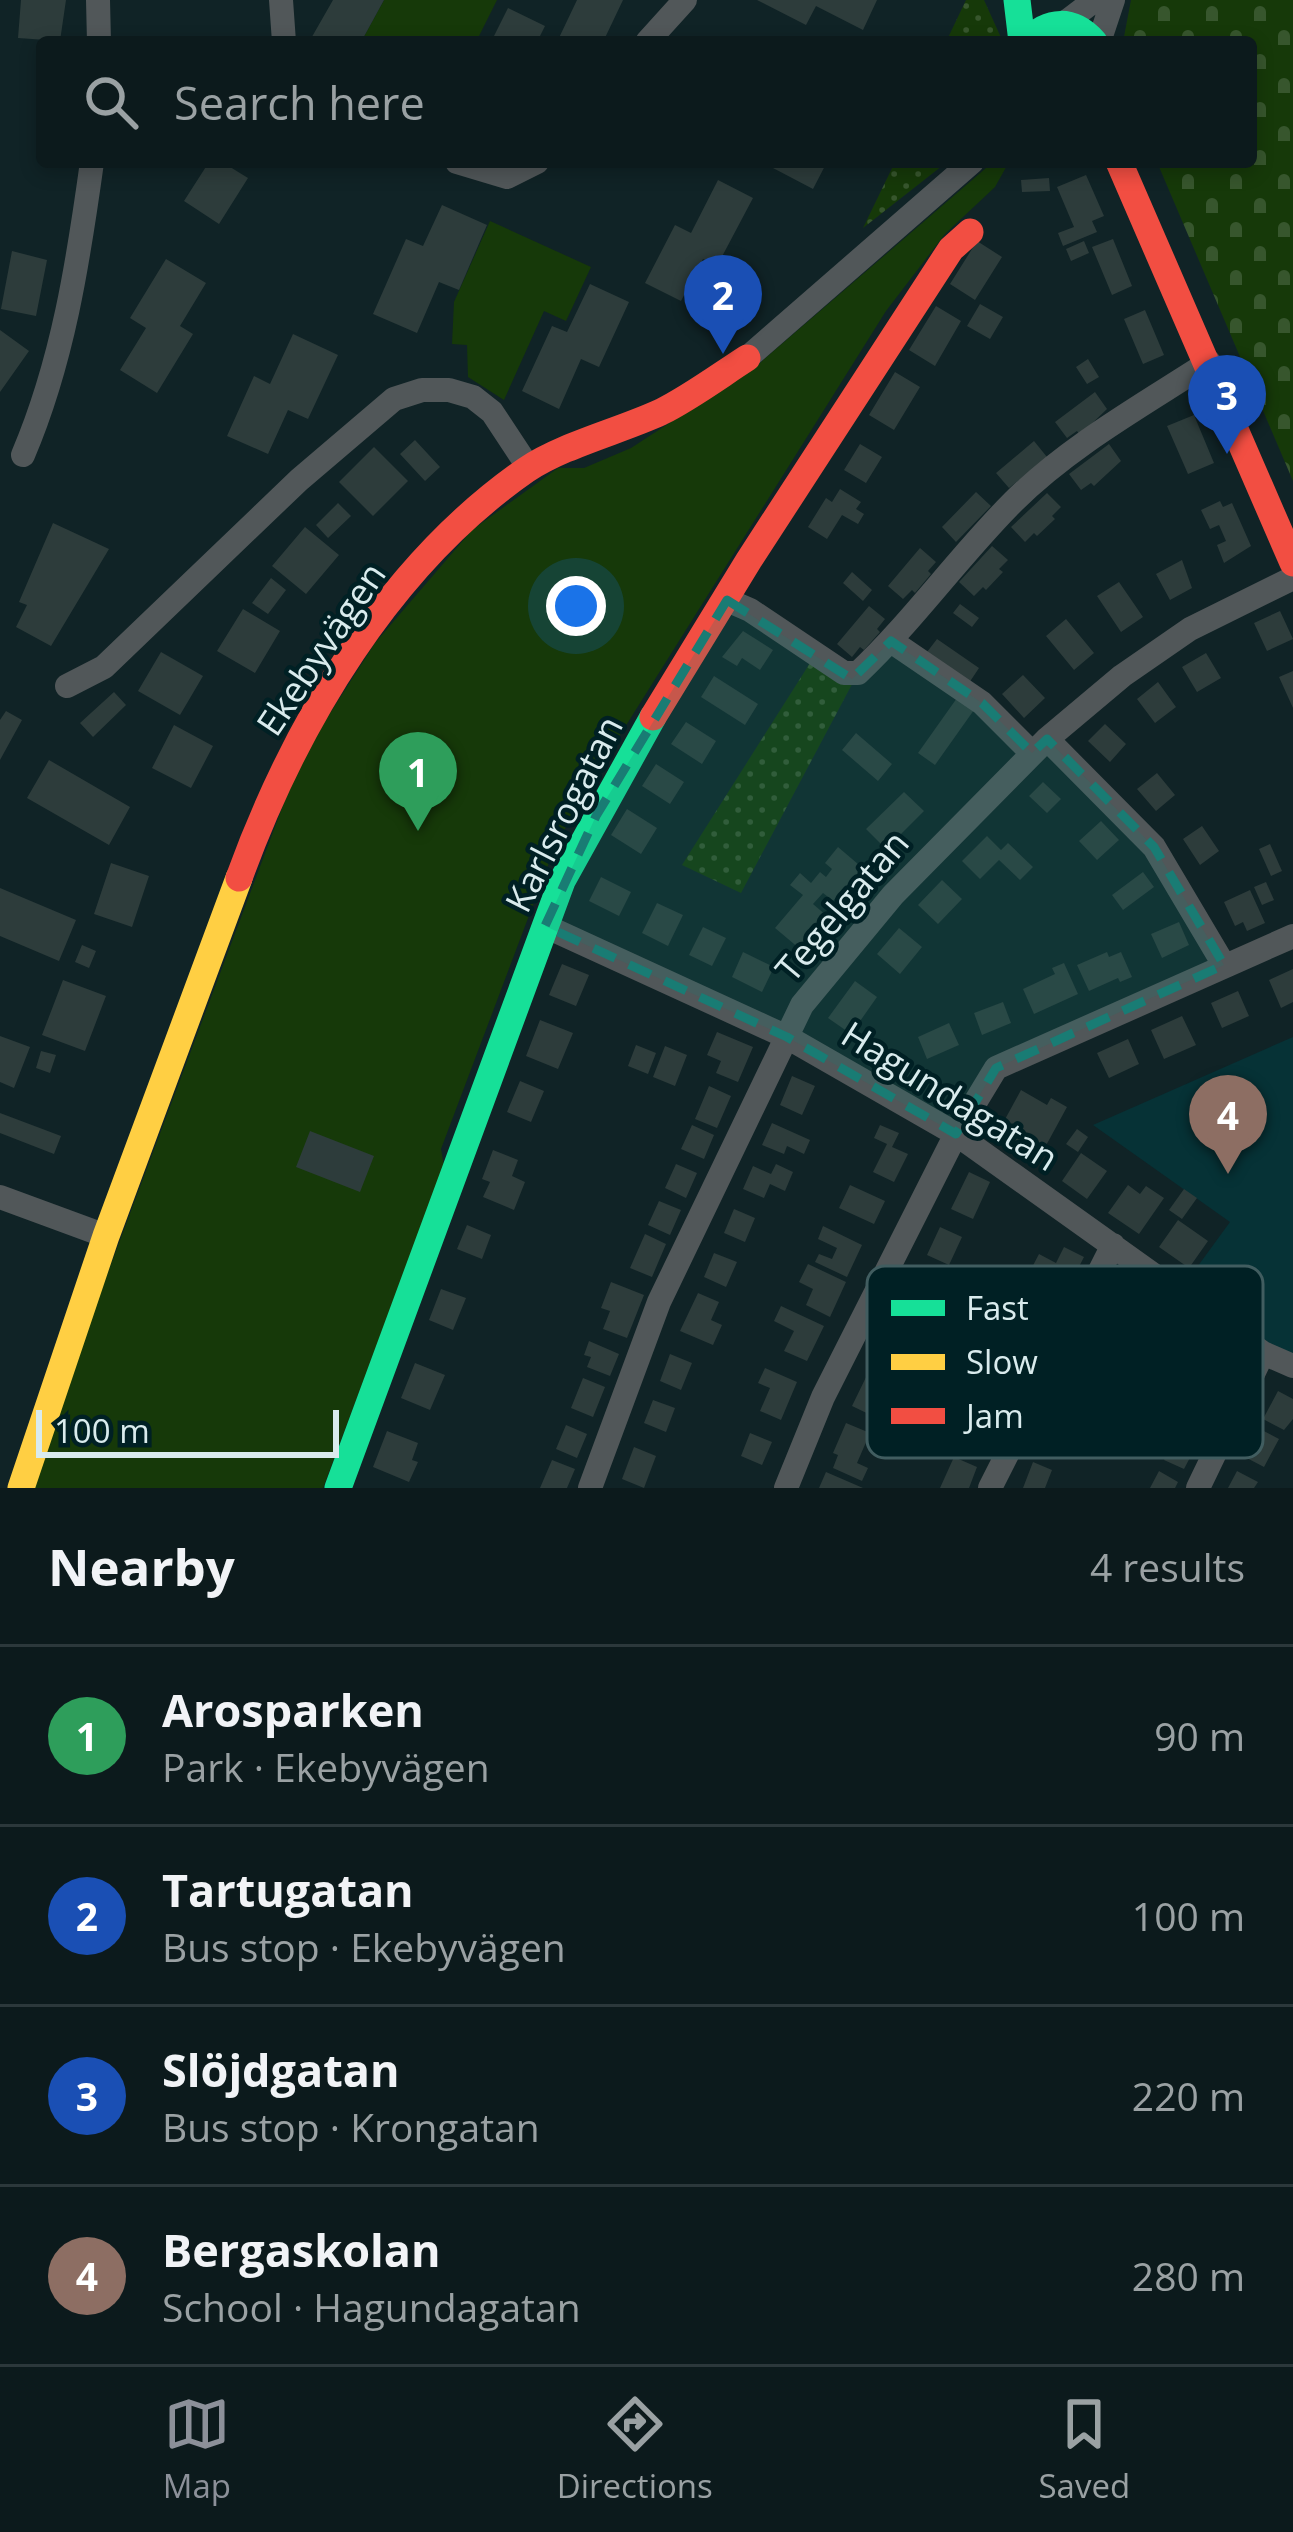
<!DOCTYPE html>
<html lang="en">
<head>
<meta charset="utf-8">
<style>
  body { margin:0; font-family:"Open Sans",sans-serif; background:#1a2729; color:#f1f3f6 }
  .scale { position:absolute; left:36px; bottom:30px; width:303px; box-sizing:border-box; padding-left:12px; border:6px solid #d9ebed; border-top:0; font-size:33px; line-height:42px; white-space:nowrap; color:#d9ebed; -webkit-text-stroke:9px #002024; paint-order:stroke }
  .you { position:absolute; left:576px; top:606px; width:42px; height:42px; margin:-30px; border:9px solid #fff; border-radius:50%; background:#1a73e8; box-shadow:0 0 0 18px #1a73e833 }
  .badge { display:grid; place-items:center; width:78px; height:78px; border-radius:50%; background:#8c9099; color:#fff; font-size:39px; font-weight:700 }
  .pin { position:absolute; translate:-50% -99px; filter:drop-shadow(0 3px 6px #0008) }
  .pin::after { content:''; position:absolute; top:63px; width:42px; height:36px; background:inherit; clip-path:polygon(0 0,100% 0,50% 100%) }
  .list { margin:0; padding:0; list-style:none }
  h2 { display:flex; justify-content:space-between; align-items:center; height:156px; margin:0; padding:0 48px; font-size:51px }
  h2 small { font-size:39px; font-weight:400; color:#9aa1a3 }
  .list li { display:grid; grid-template-columns:78px 1fr auto; gap:36px; align-items:center; box-sizing:border-box; height:180px; padding:0 48px; border-top:3px solid #2c383b }
  .list b { display:block; font-size:45px; white-space:nowrap }
  .list p { margin:0; font-size:39px; white-space:nowrap; color:#9aa1a3 }
  .list em { font-size:39px; font-style:normal; color:#9aa1a3 }
  .icon { flex:none; width:66px; height:66px; fill:none; stroke:currentColor; stroke-width:2; stroke-linecap:round; stroke-linejoin:round }
  .map { position:relative; flex:none; width:1293px; height:1488px; overflow:hidden }
  .search { position:absolute; background:#0c1a1c; box-shadow:0 6px 18px #0003; left:36px; right:36px; top:36px; height:132px; display:flex; align-items:center; gap:30px; box-sizing:border-box; padding:0 42px; border-radius:12px; color:#9aa1a3; font-size:45px }
  .sheet { height:876px; background:#0c1a1c }
  nav { display:flex; justify-content:space-around; align-items:center; box-sizing:border-box; height:168px; border-top:3px solid #2c383b; background:#0c1a1c; font-size:33px; color:#9aa1a3 }
  nav a { display:grid; justify-items:center; gap:6px }
  nav .on { color:#8c9099 }
  .map>svg:first-child { display:block }
  .built { fill:#063236 }
  .grass { fill:url(#grass-dots) }
  .cemetery { fill:url(#cemetery-stones) }
  .green { fill:#163909 }
  .building { fill:#2d3c3b }
  .lines { fill:none; stroke-linecap:round; stroke-linejoin:round }
  .street { stroke:#515759; stroke-width:24 }
  .fast { stroke:#16e098; stroke-width:27 }
  .slow { stroke:#ffcf43; stroke-width:27 }
  .jam { stroke:#f24e42; stroke-width:27 }
  .marked { fill:#197c74; fill-opacity:0.2; stroke:#197c74; stroke-width:9; stroke-dasharray:24 15; stroke-linejoin:round }
  .labels { text-anchor:middle; stroke-width:9; stroke-linejoin:round; paint-order:stroke }
  .street-label { font-size:36px; fill:#d9ebed; stroke:#002024 }
  .key { fill:#002024; stroke:#415d60; stroke-width:3 }
  .key-label { font-size:33px; fill:#d9ebed }
</style>
</head>
<body>
<div class="map">
<svg width="1293" height="1488" viewBox="0 0 1293 1488">
  <defs>
    <pattern id="grass-dots" width="8" height="8" patternUnits="userSpaceOnUse" patternTransform="scale(3)"><rect width="8" height="8" fill="#163909"/><path d="M2 2h.1M6 6h.1" fill="none" stroke="#37562d" stroke-width="1.8" stroke-linecap="round"/></pattern>
    <pattern id="cemetery-stones" width="16" height="16" patternUnits="userSpaceOnUse" patternTransform="scale(3)"><rect width="16" height="16" fill="#163909"/><path d="M2 7V4a2 2 0 0 1 4 0v3zM10 15v-3a2 2 0 0 1 4 0v3z" fill="#37562d"/></pattern>
  </defs>
  <rect width="100%" height="100%" fill="#102326"/>
  <path class="built" d="M1293 1037V1356L1267 1345 1187 1281 1230 1222 1093 1125Z"/>
  <path class="grass" d="M966 0H984L1003 42H946Z
    M895 162H947L863 228Z
    M817 652 858 673 741 893 682 865Z"/>
  <path class="cemetery" d="M1131 0H1293V481L1157 162H1251V42H1123Z"/>
  <path class="green" d="M384 0H497L476 42H361Z
    M993 162H1009L995 187 945 234 886 311 578 802 550 860 441 1149 444 1166 323 1488H33L68 1379 300 760 375 643 472 530 558 468H584L631 448 754 368Z
    M490 221 591 267 566 321 544 311 504 400 468 377 467 345 452 344 454 302Z"/>
  <path class="building" d="M21 0H66L60 41 18 38Z
    M333 0H384L361 42H309Z
    M577 0H623L603 42H557Z
    M757 0H877L863 30 816 6 806 25Z
    M508 8 545 26 537 42H491Z
    M209 162H222L248 178 219 224 184 201Z
    M776 162H827L813 189 773 168Z
    M1086 175 1104 216 1092 221 1097 232 1063 246 1058 233 1074 227 1057 187Z
    M1049 178 1050 191 1022 192 1021 180Z
    M718 180 753 198 717 266 703 259 681 301 645 283 675 225 691 233Z
    M442 205 487 225 459 290 439 282 417 333 373 314 406 239 423 246Z
    M1113 239 1132 286 1112 295 1092 247Z
    M977 241 1002 257 975 300 950 284Z
    M1084 241 1089 253 1071 261 1066 249Z
    M12 251 47 260 36 316 1 309Z
    M166 259 206 283 180 326 193 334 157 393 120 370 146 328 130 318Z
    M590 284 629 302 599 367 581 359 559 409 522 391 552 326 567 332Z
    M980 304 1003 317 990 339 967 326Z
    M936 306 961 321 935 366 909 350Z
    M1145 310 1164 355 1143 364 1124 319Z
    M0 330 29 351 0 392Z
    M293 334 338 355 308 419 288 410 268 454 227 436 254 376 270 384Z
    M1088 359 1099 377 1087 384 1076 367Z
    M895 372 920 387 894 430 869 415Z
    M1095 392 1107 409 1080 435 1077 431 1067 438 1055 422Z
    M1194 415 1214 463 1188 474 1167 426Z
    M415 440 440 467 425 481 400 454Z
    M1034 441 1047 457 1022 484 1019 480 1009 488 996 473Z
    M860 444 882 457 866 483 844 470Z
    M1109 444 1121 461 1094 486 1091 483 1081 490 1069 474Z
    M374 447 408 481 373 516 339 482Z
    M840 489 861 502 856 509 864 514 858 524 842 515 827 539 808 527 826 498 832 502Z
    M976 492 991 506 956 542 942 527Z
    M1047 493 1061 507 1052 516 1055 519 1037 536 1034 533 1025 542 1011 527Z
    M1220 501 1223 507 1232 503 1251 546 1224 563 1217 545 1226 541 1219 525 1210 529 1201 510Z
    M338 503 351 516 328 538 316 525Z
    M53 523 109 549 51 646 16 627 27 605 19 602Z
    M305 527 339 555 306 594 272 566Z
    M992 546 1008 560 999 569 1003 572 986 590 983 587 974 596 959 582Z
    M920 548 936 562 928 571 931 574 915 593 912 590 903 599 888 586Z
    M1182 560 1192 588 1170 600 1156 574Z
    M852 572 872 590 863 601 843 583Z
    M271 578 286 590 268 614 252 603Z
    M1119 582 1143 617 1121 632 1097 596Z
    M960 604 979 618 972 627 953 613Z
    M869 606 885 619 877 629 880 632 864 650 860 647 852 657 837 644Z
    M243 609 280 631 255 673 217 651Z
    M1280 611 1293 639 1267 651 1254 623Z
    M1066 619 1094 653 1074 670 1046 636Z
    M743 631 773 650 760 670 742 658 737 666 722 657Z
    M937 639 979 668 967 686 924 656Z
    M161 652 203 676 180 715 138 691Z
    M1206 653 1221 678 1197 692 1182 667Z
    M1293 671V708L1279 677Z
    M1023 675 1045 698 1024 718 1002 694Z
    M714 676 758 704 745 725 701 697Z
    M1158 682 1176 707 1155 723 1137 699Z
    M114 692 126 705 93 737 80 723Z
    M957 698 974 710 935 765 918 753Z
    M6 711 22 720 0 760V720Z
    M686 722 716 741 702 764 671 744Z
    M1105 724 1126 744 1110 762 1088 741Z
    M174 725 213 746 191 788 152 768Z
    M856 733 892 764 878 781 842 750Z
    M49 760 130 807 109 845 27 798Z
    M656 764 684 782 670 804 642 786Z
    M1157 773 1175 795 1156 811 1137 789Z
    M1043 782 1061 799 1047 813 1029 796Z
    M904 792 924 811 886 849 866 829Z
    M627 809 657 828 641 854 611 835Z
    M1101 821 1119 840 1097 860 1079 841Z
    M1202 826 1219 851 1200 865 1183 839Z
    M987 836 1001 850 1008 843 1033 867 1020 880 999 860 980 879 962 861Z
    M1270 844 1282 871 1271 876 1259 849Z
    M838 847 865 870 845 894 842 891 833 901 823 893 813 904 827 916 800 949 775 928 803 895 790 885 800 873 811 883 820 872 826 877 832 869 825 863Z
    M111 863 149 876 132 927 94 914Z
    M1143 872 1154 887 1123 910 1112 895Z
    M601 877 631 892 619 916 589 901Z
    M942 880 962 899 938 924 918 905Z
    M1266 882 1274 900 1262 905 1254 887Z
    M0 888 76 920 59 961 0 936Z
    M1250 890 1265 923 1247 931 1243 922 1235 926 1224 902Z
    M657 903 683 915 668 946 642 933Z
    M1179 922 1189 945 1162 958 1151 934Z
    M703 927 726 938 712 966 689 955Z
    M899 928 922 947 900 974 877 954Z
    M82 945 96 951 89 968 75 962Z
    M743 952 774 967 762 992 732 977Z
    M1107 952 1109 957 1121 952 1132 977 1120 982 1118 978 1089 991 1077 965Z
    M1064 963 1078 994 1034 1014 1023 989 1055 974 1052 968Z
    M562 964 589 975 576 1006 549 995Z
    M1293 969V1002L1281 1008 1269 980Z
    M63 980 106 996 85 1051 42 1035Z
    M855 981 877 997 851 1034 828 1018Z
    M1238 991 1249 1016 1222 1028 1211 1003Z
    M1003 1002 1011 1023 982 1035 974 1013Z
    M1182 1016 1196 1045 1164 1059 1151 1030Z
    M540 1020 573 1033 558 1069 526 1056Z
    M949 1023 959 1045 927 1059 918 1037Z
    M717 1032 753 1047 738 1082 716 1073 721 1061 707 1055Z
    M0 1036 30 1047 14 1088 0 1082Z
    M1128 1039 1139 1064 1109 1078 1097 1053Z
    M636 1045 656 1053 648 1074 628 1066Z
    M665 1046 687 1055 675 1086 653 1077Z
    M41 1051 56 1055 50 1073 36 1068Z
    M792 1076 815 1086 802 1115 780 1105Z
    M520 1081 544 1091 531 1122 507 1112Z
    M709 1086 731 1096 717 1128 695 1119Z
    M1021 1090 1047 1105 1051 1098 1067 1107 1043 1151 1029 1143 1025 1150 997 1134Z
    M0 1113 61 1136 54 1154 0 1133Z
    M772 1123 810 1140 804 1154 787 1146 784 1154 762 1145Z
    M692 1125 714 1135 704 1159 681 1149Z
    M880 1125 899 1133 892 1147 908 1154 894 1182 873 1172 887 1144 874 1138Z
    M1077 1129 1088 1137 1078 1152 1066 1144Z
    M310 1131 374 1156 360 1192 296 1167Z
    M493 1150 518 1160 512 1176 525 1182 514 1210 483 1197 490 1182 482 1179Z
    M1081 1153 1107 1171 1087 1199 1062 1181Z
    M676 1164 697 1173 686 1198 665 1188Z
    M776 1164 793 1172 785 1191 770 1184 764 1198 743 1189 753 1166 771 1174Z
    M969 1172 990 1182 973 1219 951 1209Z
    M850 1185 885 1201 874 1224 839 1208Z
    M1128 1185 1140 1194 1146 1186 1164 1198 1139 1234 1108 1213Z
    M1184 1189 1197 1198 1182 1219 1169 1210Z
    M659 1201 681 1210 670 1235 648 1225Z
    M734 1209 755 1218 745 1242 724 1233Z
    M1178 1220 1208 1241 1189 1268 1159 1247Z
    M467 1225 491 1235 482 1259 457 1249Z
    M823 1226 862 1245 847 1277 815 1262 819 1254 832 1259 837 1248 818 1239Z
    M940 1227 962 1237 949 1265 927 1255Z
    M645 1234 666 1244 652 1277 630 1268Z
    M1064 1247 1084 1257 1065 1294 1028 1275 1039 1254 1056 1263Z
    M714 1253 737 1262 726 1287 704 1277Z
    M808 1264 846 1282 830 1317 806 1305 813 1289 799 1282Z
    M611 1282 644 1295 627 1338 603 1329 610 1311 601 1308Z
    M441 1289 466 1298 453 1330 429 1320Z
    M698 1293 719 1302 711 1320 722 1325 713 1345 680 1331Z
    M781 1306 824 1326 807 1361 784 1351 794 1331 774 1321Z
    M589 1341 619 1354 610 1376 587 1367 591 1357 584 1355Z
    M670 1354 692 1363 681 1390 660 1381Z
    M415 1363 445 1375 430 1410 401 1398Z
    M765 1368 797 1382 781 1420 760 1411 770 1388 758 1383Z
    M870 1369 907 1387 900 1402 887 1396 877 1418 852 1406Z
    M583 1378 605 1387 593 1417 571 1408Z
    M1278 1391 1293 1399V1419L1284 1430 1263 1419Z
    M653 1400 675 1408 666 1432 644 1423Z
    M846 1423 870 1433 857 1463 868 1468 862 1481 833 1468 838 1455 833 1453Z
    M566 1425 587 1434 577 1458 556 1449Z
    M1258 1428 1279 1439 1264 1467 1243 1456Z
    M387 1431 418 1443 412 1460 418 1462 409 1482 373 1467Z
    M750 1433 772 1442 762 1465 741 1456Z
    M1175 1439 1195 1448 1184 1469 1164 1460Z
    M634 1447 656 1456 644 1488 622 1479Z
    M954 1457 977 1467 969 1488H940Z
    M552 1460 575 1469 567 1488H540Z
    M1033 1462 1052 1470 1045 1488H1023Z
    M1159 1471 1178 1482 1175 1488H1150Z
    M1237 1471 1258 1482 1254 1488H1228Z
    M826 1472 863 1488H819Z"/>
  <g class="lines">
    <path class="street" d="M98 0 99 42
      M281 0 284 42
      M1066 22 1095 0
      M647 42 685 0
      M1099 42 1113 0
      M457 162 507 177 537 162
      M747 358 972 162
      M23 455C63 361 78 263 92 162
      M727 600 750 610 844 673H858C914 620 959 556 1013 502 1069 446 1143 405 1209 362
      M891 641 982 703 1032 753
      M67 686 104 667 299 480 394 399 422 390H449L473 397 492 412 529 468
      M1047 739 1154 847 1224 965
      M545 926 787 1037 956 1134 1263 1353 1293 1366
      M0 1197 106 1236
      M590 1488 659 1302 802 1005 893 895 1047 739 1122 676 1190 629 1293 578
      M786 1488 823 1397 956 1134 996 1068 1293 936
      M990 1488 1113 1245
      M1198 1488 1263 1353"/>
    <path class="fast" d="M1017 0 1022 42
      M1027 42C1048 19 1073 18 1094 42
      M338 1488 562 881 653 717"/>
    <path class="slow" d="M21 1488 106 1236 239 878"/>
    <path class="jam" d="M1119 162 1293 563
      M653 717 749 560 951 249 970 232
      M239 878C295 724 389 565 526 470 563 445 620 431 661 412 691 397 719 376 747 358"/>
  </g>
  <path class="marked" d="M727 600 852 679 891 641 982 703 1032 753 1047 739 1154 847 1224 965 996 1068 956 1134 787 1037 545 926 596 816Z"/>
  <g class="labels">
    <g class="street-label">
      <text transform="translate(321 649) rotate(-56)" y="13">Ekebyvägen</text>
      <text transform="translate(564 814) rotate(-63)" y="13">Karlsrogatan</text>
      <text transform="translate(842 906) rotate(-50)" y="13">Tegelgatan</text>
      <text transform="translate(950 1096) rotate(32)" y="13">Hagundagatan</text>
    </g>
  </g>
  <rect x="867" y="1266" width="396" height="192" rx="18" class="key"/>
  <rect x="891" y="1300" width="54" height="16" fill="#16e098"/>
  <rect x="891" y="1354" width="54" height="16" fill="#ffcf43"/>
  <rect x="891" y="1408" width="54" height="16" fill="#f24e42"/>
  <g class="key-label">
    <text x="966" y="1320">Fast</text>
    <text x="966" y="1374">Slow</text>
    <text x="966" y="1428">Jam</text>
  </g>
</svg>
<div class="scale">100 m</div>
<div class="you"></div>
<div class="pin badge" style="left:418px;top:831px;background:#2e9e5b">1</div>
<div class="pin badge" style="left:723px;top:354px;background:#1a4fb4">2</div>
<div class="pin badge" style="left:1227px;top:454px;background:#1a4fb4">3</div>
<div class="pin badge" style="left:1228px;top:1174px;background:#8d6e63">4</div>
<div class="search"><svg class="icon" aria-label="search" viewBox="0 0 24 24"><circle cx="10" cy="10" r="6"/><path d="M15 15l6 6"/></svg>Search here</div>
</div>
<section class="sheet">
<h2>Nearby<small>4 results</small></h2>
<ul class="list">
<li><span class="badge" style="background:#2e9e5b">1</span><div><b>Arosparken</b><p>Park · Ekebyvägen</p></div><em>90 m</em></li>
<li><span class="badge" style="background:#1a4fb4">2</span><div><b>Tartugatan</b><p>Bus stop · Ekebyvägen</p></div><em>100 m</em></li>
<li><span class="badge" style="background:#1a4fb4">3</span><div><b>Slöjdgatan</b><p>Bus stop · Krongatan</p></div><em>220 m</em></li>
<li><span class="badge" style="background:#8d6e63">4</span><div><b>Bergaskolan</b><p>School · Hagundagatan</p></div><em>280 m</em></li>
</ul>
</section>
<nav>
<a class="on"><svg class="icon" aria-label="map" viewBox="0 0 24 24"><path d="M3 6l6-2 6 2 6-2v14l-6 2-6-2-6 2zM9 4v14M15 6v14"/></svg>Map</a>
<a><svg class="icon" aria-label="directions" viewBox="0 0 24 24"><path d="M12 3l9 9-9 9-9-9zM9 14v-3h6M13 9l2 2-2 2"/></svg>Directions</a>
<a><svg class="icon" aria-label="saved" viewBox="0 0 24 24"><path d="M7 4h10v16l-5-4-5 4z"/></svg>Saved</a>
</nav>
</body>
</html>
